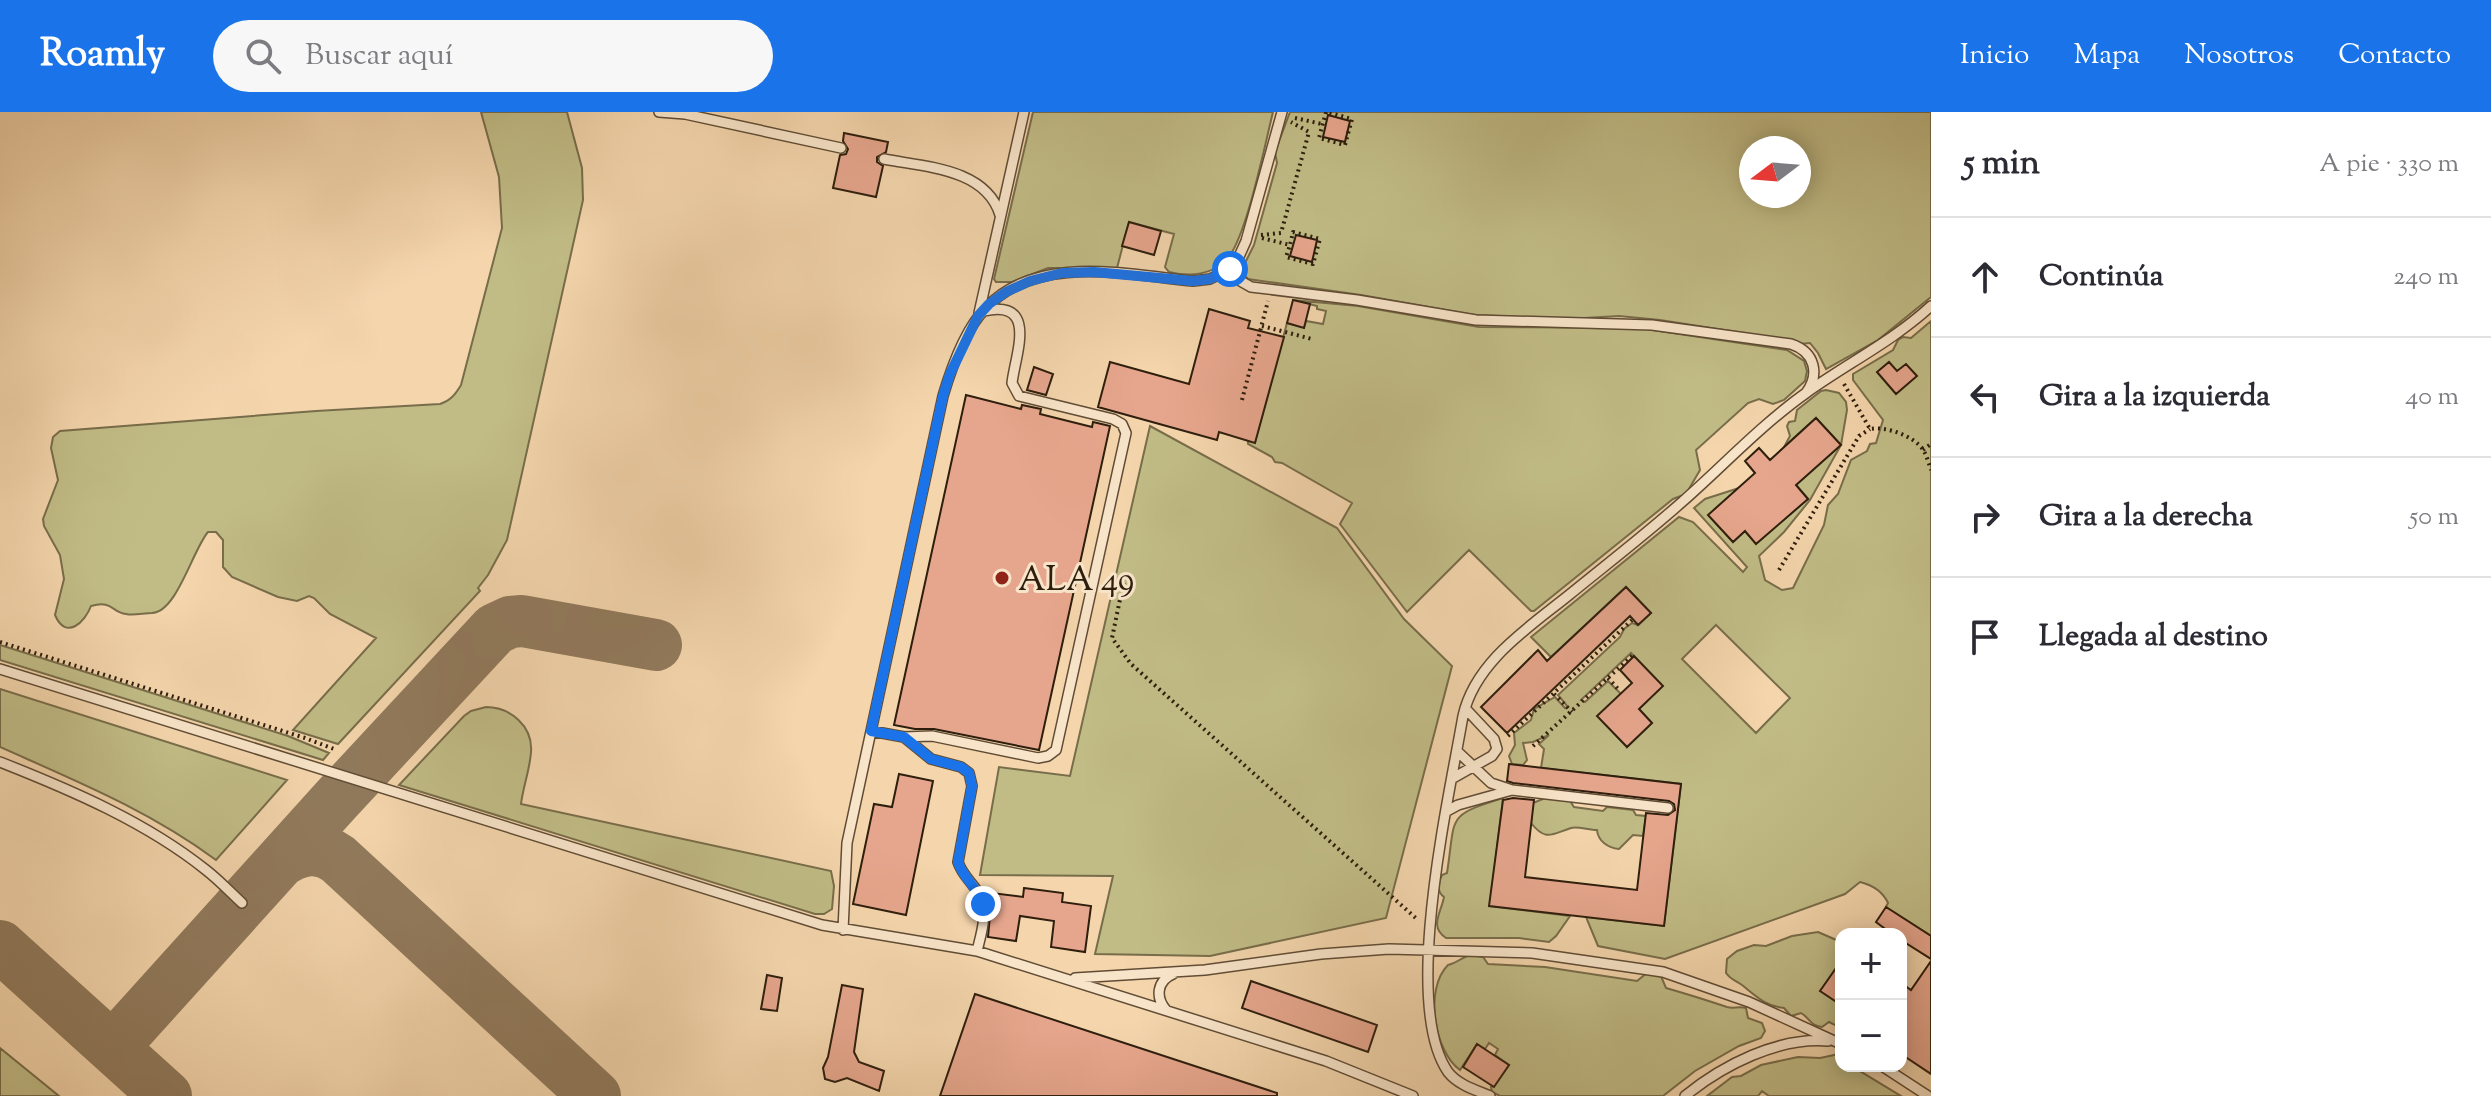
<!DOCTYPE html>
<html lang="es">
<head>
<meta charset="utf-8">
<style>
  body { margin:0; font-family:"Sorts Mill Goudy",serif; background:#f7f7f7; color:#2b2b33 }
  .controls { position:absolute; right:24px; bottom:24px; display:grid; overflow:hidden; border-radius:16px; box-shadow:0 4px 20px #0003 }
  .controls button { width:72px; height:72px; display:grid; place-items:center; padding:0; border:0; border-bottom:2px solid #e1e1e2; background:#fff; color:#2b2b33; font:40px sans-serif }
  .compass { position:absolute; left:1739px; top:24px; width:72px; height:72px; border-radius:50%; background:#fff; box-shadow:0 4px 20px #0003; rotate:254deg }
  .stop { position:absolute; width:24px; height:24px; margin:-18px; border:6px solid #1a73e8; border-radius:50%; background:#fff }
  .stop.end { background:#1a73e8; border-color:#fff; box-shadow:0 2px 8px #0008 }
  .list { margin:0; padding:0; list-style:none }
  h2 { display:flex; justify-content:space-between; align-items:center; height:104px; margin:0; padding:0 32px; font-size:34px }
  h2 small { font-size:26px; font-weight:400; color:#7c7c81 }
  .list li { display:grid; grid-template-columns:52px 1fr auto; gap:24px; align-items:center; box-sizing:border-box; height:120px; padding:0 32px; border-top:2px solid #e1e1e2 }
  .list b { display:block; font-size:30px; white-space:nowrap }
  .list em { font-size:26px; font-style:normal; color:#7c7c81 }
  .icon { flex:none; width:44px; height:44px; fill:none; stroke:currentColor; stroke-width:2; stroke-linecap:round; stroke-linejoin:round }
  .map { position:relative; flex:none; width:1931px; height:984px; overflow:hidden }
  header { display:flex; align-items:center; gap:48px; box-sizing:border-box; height:112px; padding:0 40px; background:#1a73e8; color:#fff }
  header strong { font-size:38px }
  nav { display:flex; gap:44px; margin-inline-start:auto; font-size:28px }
  .search { width:560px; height:72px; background:#f7f7f7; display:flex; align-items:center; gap:20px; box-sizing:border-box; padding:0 28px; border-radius:44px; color:#7c7c81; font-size:30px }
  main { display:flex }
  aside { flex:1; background:#fff }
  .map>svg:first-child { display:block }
  .green { fill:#c1bc86; stroke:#786d4a; stroke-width:2; fill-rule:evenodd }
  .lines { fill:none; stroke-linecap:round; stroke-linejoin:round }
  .taxiway { stroke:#917a5c; stroke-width:52 }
  .building { fill:#e6a68d; stroke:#2e1e0d; stroke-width:2 }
  .lane-casing { stroke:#604c35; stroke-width:12 }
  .path { stroke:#2e1e0d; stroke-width:4; stroke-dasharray:2 4; stroke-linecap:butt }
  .lane { stroke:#f8e4c9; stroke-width:9 }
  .route { stroke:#1a73e8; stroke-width:10 }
  .poi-dot { fill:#8f2418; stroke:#f8e4c9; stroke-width:3 }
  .labels { text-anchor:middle; stroke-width:6; stroke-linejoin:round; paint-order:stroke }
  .poi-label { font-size:34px; fill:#2e1e0d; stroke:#f8e4c9; text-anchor:start }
</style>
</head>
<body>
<header>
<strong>Roamly</strong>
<div class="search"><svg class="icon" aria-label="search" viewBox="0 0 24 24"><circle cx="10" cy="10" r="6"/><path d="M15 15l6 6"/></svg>Buscar aquí</div>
<nav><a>Inicio</a><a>Mapa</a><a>Nosotros</a><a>Contacto</a></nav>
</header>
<main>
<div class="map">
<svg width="1931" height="984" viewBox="0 0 1931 984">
  <rect width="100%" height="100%" fill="#f4d5ac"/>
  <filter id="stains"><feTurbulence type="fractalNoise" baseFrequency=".0025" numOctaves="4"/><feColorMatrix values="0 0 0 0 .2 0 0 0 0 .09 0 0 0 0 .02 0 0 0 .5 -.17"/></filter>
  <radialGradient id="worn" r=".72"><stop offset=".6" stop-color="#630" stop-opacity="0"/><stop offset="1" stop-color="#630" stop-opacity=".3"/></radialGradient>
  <path class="green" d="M481 0H567L582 56 583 88 507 428 488 463 478 476 480 479 338 632 293 618 376 526 330 502 314 486 309 484 297 489 278 485 232 465 223 455V428L216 420H208C193 437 177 500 152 501 144 501 133 504 126 502 111 500 113 488 91 494 85 510 66 529 55 503L64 467 60 443 44 414 43 407 58 368 51 336 53 325 60 319 316 299 440 292C451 288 455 283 461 273L502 116 499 65Z
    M1033 0H1273C1265 32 1246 127 1227 147 1212 163 1190 165 1169 160L1165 155 1174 122 1129 110 1117 156H1048L1012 170H996L994 167Z
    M1290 0H1931V185L1878 228 1826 257 1818 241 1810 231 1799 232 1795 229 1660 208 1619 204 1567 207 1474 203 1361 183 1248 167 1243 162V155L1254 133 1277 51 1275 40ZM1751 36H1799V84H1751Z
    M1293 188 1358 194 1479 215 1639 216 1787 238 1804 249 1807 259 1805 269 1784 288 1773 292 1759 287 1748 291 1696 338 1700 358 1686 382 1673 387 1534 499H1531L1469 438 1407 500 1340 412 1352 391 1282 351 1275 350 1272 345 1248 332V329L1255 330 1287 211 1304 215 1306 209 1323 212 1326 199 1317 197V194Z
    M1931 209V824L1886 795 1888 791C1883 780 1872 773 1860 770L1845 782 1665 847 1598 834 1586 805 1664 814 1681 672 1541 656 1544 637 1539 632 1549 623 1533 630 1523 631 1527 648 1523 653 1512 652 1509 644 1515 633 1514 621 1531 608 1534 597 1555 585 1565 596 1568 595 1558 583 1620 525 1624 517 1632 511 1638 513 1651 501 1626 475 1551 545 1531 525 1679 405 1693 410 1743 460 1747 455 1694 396 1705 387 1739 376 1709 403 1733 430 1745 419 1756 431 1808 387 1796 373 1841 333 1816 306 1784 335 1790 324 1787 314 1789 310 1795 309 1797 298 1821 279 1826 278 1839 281 1846 290 1847 298 1841 333 1810 388 1784 420 1759 444 1765 468 1782 478 1793 476 1824 413 1828 393 1838 382 1851 348 1867 339 1870 332 1876 331 1883 308 1853 268V262L1893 238 1898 228 1903 225 1911 226ZM1716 513 1790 586 1756 621 1682 547ZM1631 541 1662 574 1639 597 1652 611 1627 635 1621 582 1608 569 1585 590 1581 588Z
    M1150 314 1337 416 1404 507 1452 554 1386 806 1210 844 1095 842 1113 764 980 763 999 655 1070 664Z
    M0 533 288 624 329 641 323 648 0 548Z
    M0 577 287 668 216 748C148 698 76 669 0 635Z
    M486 595C510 595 533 614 531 640 530 657 523 675 521 692L831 759 834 774 832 797 824 802H815L399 673 464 604 471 599Z
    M1550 684 1570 689 1574 695 1603 699 1607 695 1633 698 1636 703 1646 704 1643 724 1633 723 1619 737C1608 736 1598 729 1597 718 1589 718 1577 714 1571 716 1552 722 1546 730 1531 711L1533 691Z
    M1503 686 1490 794 1570 804 1556 824 1549 830 1519 826H1446C1429 815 1441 801 1444 785 1436 779 1438 771 1442 763L1447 761C1456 704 1445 704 1503 686Z
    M1818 820 1841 830V849L1821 879 1841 893V916L1829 910 1822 915C1810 914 1810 906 1801 901L1791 904 1784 896C1765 894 1756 884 1742 873 1735 868 1731 868 1726 861L1727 847 1737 839 1754 833 1766 834 1792 824Z
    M1471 843 1483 845 1488 852 1545 855 1637 869 1648 860 1660 862 1666 876C1687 882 1706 888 1727 895 1734 897 1738 894 1746 896L1748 906 1762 911 1765 919 1761 926 1739 934 1695 959 1663 984H1500L1492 980 1491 975 1494 974 1509 953 1495 943 1498 937 1489 931 1485 937 1477 932 1460 958C1434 939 1424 877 1448 853 1458 851 1461 845 1471 843Z
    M0 936 59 984H0Z
    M1839 942 1841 954H1858L1860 959 1901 984H1769L1762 979 1758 984H1707L1732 965 1741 964 1761 953 1798 945 1820 946Z"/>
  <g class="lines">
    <path class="taxiway" d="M280 750C299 737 319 733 338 747L595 984
      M0 834 166 984
      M113 935 336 688 495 517 510 510 522 509 656 533"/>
  </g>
  <path class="building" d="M1328 3 1350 9 1345 30 1323 25Z
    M844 21 888 30 886 40 877 45V50L883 54 876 85 833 76 840 43 846 42 848 37 843 29Z
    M1129 110 1161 119 1154 143 1122 134Z
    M1296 123 1317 128 1312 150 1290 144Z
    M1293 188 1310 192 1304 216 1287 211Z
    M1209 197 1250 209 1248 216 1284 225 1255 331 1219 320 1217 328 1098 295 1110 250 1189 272Z
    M1889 250 1897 259 1906 252 1917 264 1896 282 1877 260Z
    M1034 255 1053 262 1046 283 1027 278Z
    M966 283 1021 297 1022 293 1041 297 1040 302 1092 315 1093 310 1110 314 1039 638 934 617H915L894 613Z
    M1816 306 1841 333 1796 373 1808 387 1756 432 1745 419 1733 430 1708 403 1755 361 1745 349 1759 336 1770 348Z
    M1626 475 1651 501 1638 513 1630 504 1507 621 1481 595 1538 538 1547 549Z
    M1634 544 1663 574 1639 597 1652 611 1627 635 1597 604 1632 571 1620 558Z
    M1509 652 1681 672 1664 814 1489 794 1503 688 1513 686 1534 688 1525 765 1637 778 1646 701 1668 703 1675 698 1674 692 1669 689 1513 671 1507 669Z
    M899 662 933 669 906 803 853 792 874 692 892 695Z
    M1024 776 1063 781 1062 790 1091 794 1085 840 1051 835 1054 809 1020 804 1016 829 988 825 992 781 1023 785Z
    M1886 795 1931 824V847L1901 828V822H1892L1876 810Z
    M1841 849V893L1820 879Z
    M1931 849V962L1901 942V871L1911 878Z
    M767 863 782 866 777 899 761 897Z
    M1251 869 1377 913 1368 940 1242 896Z
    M842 873 863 877 854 940 859 950 884 959 879 979 847 966 835 970 825 967 823 956 828 945Z
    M975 882 1277 981V984H940Z
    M1477 932 1509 953 1494 975 1463 955Z"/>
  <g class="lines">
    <g class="lane-casing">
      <path id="lane" d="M659 0 685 2 841 36
        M884 47C924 55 986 56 1000 103
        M1230 157 1237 149 1246 129 1282 0
        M979 201 1024 0
        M0 557 822 813 977 839 1326 949 1413 984
        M871 619 904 625 931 647 961 655 969 661 972 674 958 750C962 763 972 770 979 782 989 800 981 822 977 839
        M904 625 932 624 1038 646 1048 644 1056 638 1126 321 1122 312 1113 307 1019 284 1012 271C1015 243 1039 187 984 199
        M1457 639 1491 671 1509 677
        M0 650C71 678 146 710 206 758 219 768 230 780 242 791
        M1453 666 1492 644 1497 637 1494 627 1465 596
        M1447 699 1458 693 1512 678 1668 696
        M843 818 847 731 943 284C951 257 966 216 986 196 1037 141 1128 163 1193 169L1210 167 1230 157 1237 167 1251 175 1357 188 1476 208 1652 213 1791 232C1815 240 1820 262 1806 281
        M1075 866 1205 858 1321 842 1389 837 1532 841 1663 860 1749 890 1841 932
        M1166 898C1155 885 1157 869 1173 862
        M1882 954 1928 984
        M1490 984C1476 978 1458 973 1448 960 1401 892 1449 686 1463 604 1475 550 1528 516 1569 483 1607 452 1646 422 1682 390 1723 354 1761 313 1806 281 1848 251 1893 229 1931 194
        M1685 984C1723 953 1778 925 1828 929"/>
    </g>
    <path class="path" d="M1326 0 1319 26 1345 33 1352 7 1327 0
      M1295 6 1322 12
      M1261 123 1281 121 1309 20 1291 10
      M1262 126 1290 133 1293 120 1320 127 1313 152 1286 145 1290 133
      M1262 214 1312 227
      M1844 272 1870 317C1886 314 1915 324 1924 339 1927 345 1929 352 1931 358
      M1242 288 1268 189
      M1923 338 1931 332
      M1779 458 1859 324 1870 317
      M1109 465 1124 468 1112 526 1131 552 1418 808
      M0 530 305 626 334 637
      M1608 566 1620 579
      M1554 582 1572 600
      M1508 624 1632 508
      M1533 634 1633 543"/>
    <use href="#lane" class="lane"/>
  </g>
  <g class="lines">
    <path class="route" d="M983 792C978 776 963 766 958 750L972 674 969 661 961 655 931 647 904 625 871 619 943 284 950 262 978 204 989 192 1006 180 1030 169 1062 161 1094 160 1193 169 1210 167 1230 157"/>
  </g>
  <circle class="poi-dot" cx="1002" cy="466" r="8"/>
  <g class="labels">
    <g class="poi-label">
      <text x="1018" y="478">ALA 49</text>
    </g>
  </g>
  <rect width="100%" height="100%" filter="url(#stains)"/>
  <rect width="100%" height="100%" fill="url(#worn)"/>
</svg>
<div class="controls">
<button>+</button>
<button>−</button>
</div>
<svg class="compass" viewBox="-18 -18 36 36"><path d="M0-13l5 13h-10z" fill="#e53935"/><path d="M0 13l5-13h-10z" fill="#7c7c81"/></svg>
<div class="stop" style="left:1230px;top:157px"></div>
<div class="stop end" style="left:983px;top:792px"></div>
</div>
<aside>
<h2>5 min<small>A pie · 330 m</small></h2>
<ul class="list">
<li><svg class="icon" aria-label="ahead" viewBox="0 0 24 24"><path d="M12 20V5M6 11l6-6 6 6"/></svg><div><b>Continúa</b></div><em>240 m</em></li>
<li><svg class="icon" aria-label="left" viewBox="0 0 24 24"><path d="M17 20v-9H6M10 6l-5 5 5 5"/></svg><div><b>Gira a la izquierda</b></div><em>40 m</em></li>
<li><svg class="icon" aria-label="right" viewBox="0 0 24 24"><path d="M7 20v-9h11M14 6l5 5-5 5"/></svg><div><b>Gira a la derecha</b></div><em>50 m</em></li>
<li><svg class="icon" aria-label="arrive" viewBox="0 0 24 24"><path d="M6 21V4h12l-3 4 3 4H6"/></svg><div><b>Llegada al destino</b></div></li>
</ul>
</aside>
</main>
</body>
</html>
